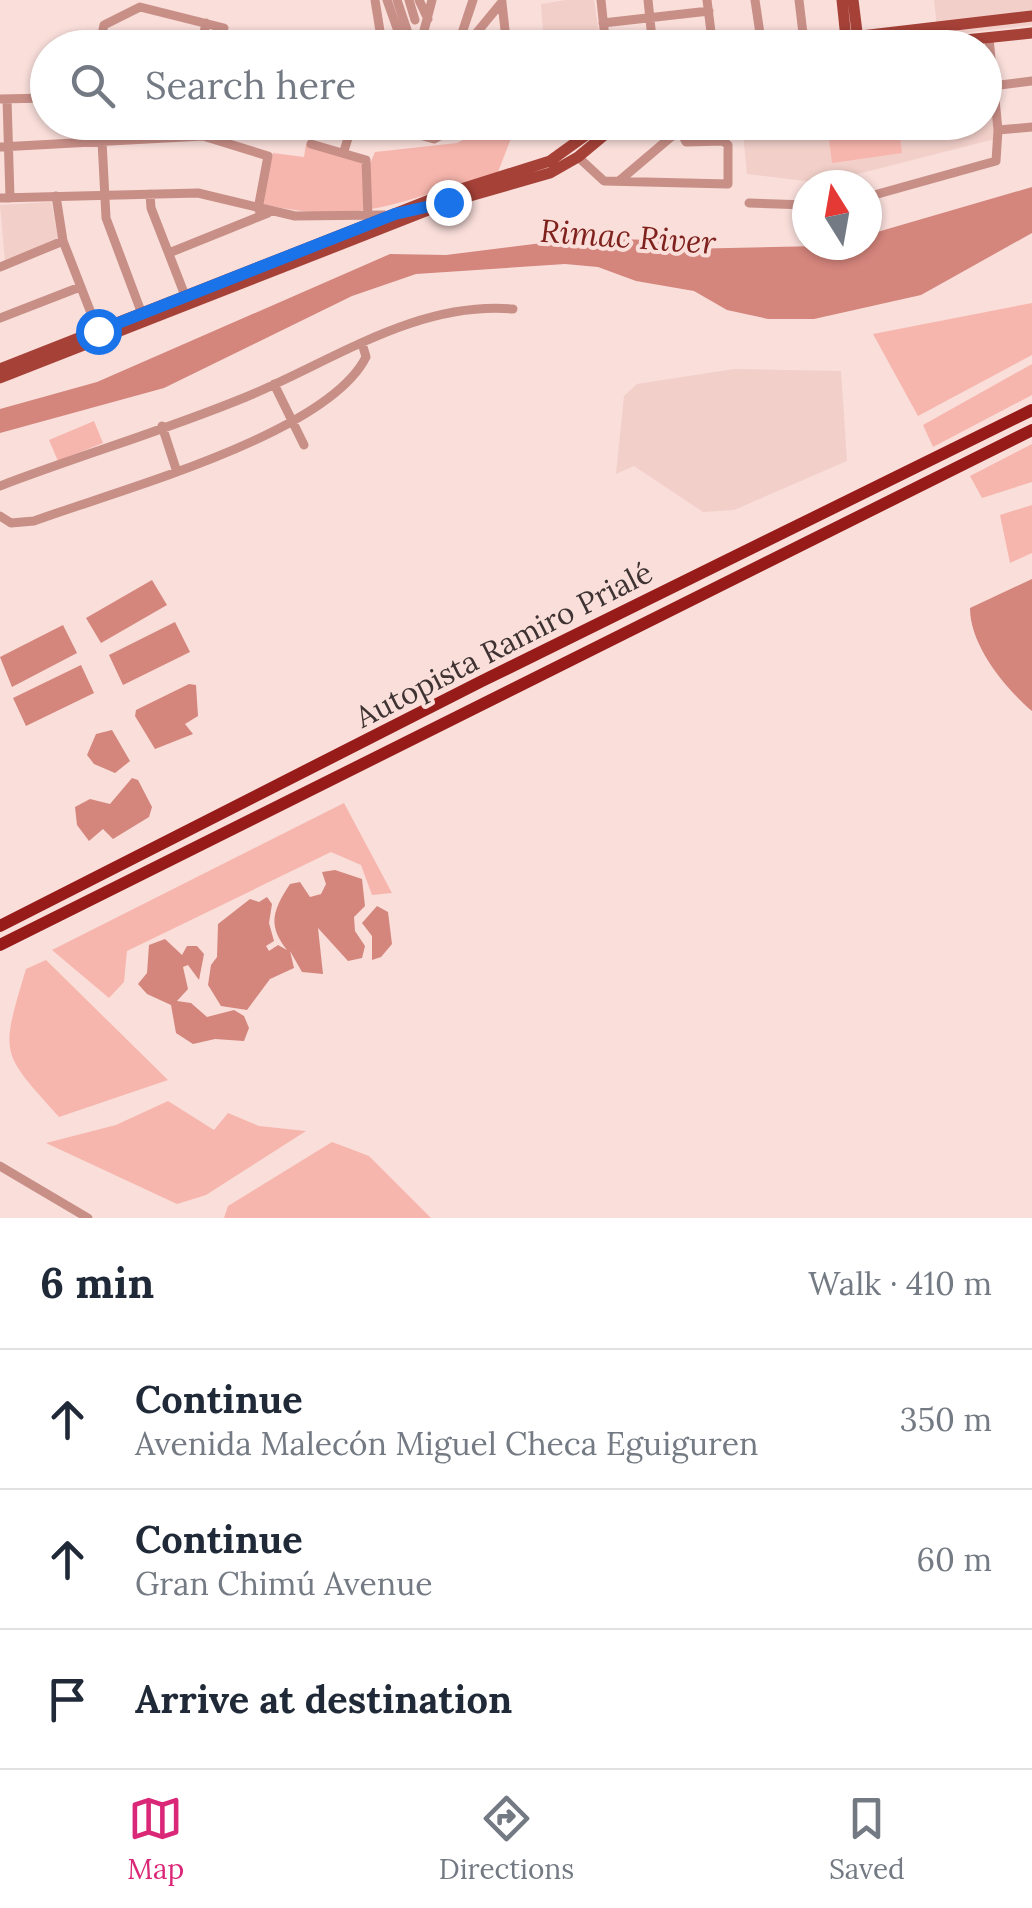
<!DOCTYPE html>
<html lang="en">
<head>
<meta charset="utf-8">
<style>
  body { margin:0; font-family:Lora,serif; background:#f2f2f3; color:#1f2937 }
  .compass { position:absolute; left:792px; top:170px; width:90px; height:90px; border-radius:50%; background:#fff; box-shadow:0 2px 8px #0004; rotate:349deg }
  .stop { position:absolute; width:30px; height:30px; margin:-22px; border:8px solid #1a73e8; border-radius:50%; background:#fff }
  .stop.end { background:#1a73e8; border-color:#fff; box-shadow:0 2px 10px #0008 }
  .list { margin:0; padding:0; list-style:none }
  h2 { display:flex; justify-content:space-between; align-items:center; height:130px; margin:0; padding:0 40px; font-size:42px }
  h2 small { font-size:32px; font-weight:400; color:#747a83 }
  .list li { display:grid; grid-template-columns:65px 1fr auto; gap:30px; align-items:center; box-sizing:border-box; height:140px; padding:0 40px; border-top:2px solid #e0e1e3 }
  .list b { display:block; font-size:38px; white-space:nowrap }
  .list p { margin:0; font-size:32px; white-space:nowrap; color:#747a83 }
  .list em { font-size:32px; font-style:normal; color:#747a83 }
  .icon { flex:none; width:55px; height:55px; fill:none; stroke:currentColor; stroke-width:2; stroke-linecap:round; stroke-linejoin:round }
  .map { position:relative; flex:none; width:1032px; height:1218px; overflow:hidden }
  .search { position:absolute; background:#fff; box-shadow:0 2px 8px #0004; left:30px; right:30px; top:30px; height:110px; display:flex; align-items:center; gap:25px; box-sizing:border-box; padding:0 35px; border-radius:55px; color:#747a83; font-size:38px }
  .sheet { height:550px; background:#fff }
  nav { display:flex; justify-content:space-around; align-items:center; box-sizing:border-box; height:140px; border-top:2px solid #e0e1e3; background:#fff; font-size:28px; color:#747a83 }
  nav a { display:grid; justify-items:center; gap:5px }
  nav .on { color:#db2777 }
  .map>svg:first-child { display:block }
  .built { fill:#f2cfc9 }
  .green { fill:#f7b6ad }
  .water { fill:#d4857c }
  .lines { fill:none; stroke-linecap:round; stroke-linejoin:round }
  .minor { stroke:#c88f87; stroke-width:9 }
  .major { stroke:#a64138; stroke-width:11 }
  .highway { stroke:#961b19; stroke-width:12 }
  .route { stroke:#1a73e8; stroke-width:12 }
  .labels { text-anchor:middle; stroke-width:8; stroke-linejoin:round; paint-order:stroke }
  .street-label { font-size:30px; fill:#3e3332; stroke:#f9deda }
  .water-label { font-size:32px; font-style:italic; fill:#7f211d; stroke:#f9deda }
</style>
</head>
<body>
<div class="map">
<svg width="1032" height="1218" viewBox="0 0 1032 1218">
  <rect width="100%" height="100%" fill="#f9deda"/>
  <path class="built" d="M566 0H594L601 47H544L541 4Z
    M934 0H1032V25L938 36Z
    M989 91 995 139 822 183 747 174 742 123 984 122 985 92Z
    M51 202 59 240 5 260 0 205Z
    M734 369 841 371 847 461 734 510 703 512 634 466 616 474 624 396 637 384Z"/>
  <path class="green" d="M496 123H517L498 172C405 199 362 227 262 204L273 153 304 157 306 144 370 164 375 152 457 143Z
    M827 123H898L902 153 832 163Z
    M1032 303V355L918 416 873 334Z
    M1032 364V395L933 447 923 425Z
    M94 421 103 443 58 461 49 440Z
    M1032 444V482L982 498 970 476Z
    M1032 505V553L1010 563 1000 515Z
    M344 803 392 893 372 895 361 865 331 852 127 951 124 982 109 998 52 950Z
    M46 960 168 1080 59 1117C0 1051 0 1056 26 969Z
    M168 1101 214 1130 228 1113 259 1126 306 1131 206 1195 177 1204 46 1143 116 1125Z
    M332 1142 369 1156 431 1218H224L228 1206Z"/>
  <path class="water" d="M1032 187V233L921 295 814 319H768L727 310 694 291 636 281 598 267 565 264 416 274 352 296 164 388 0 433V409L97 382 390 254 446 255 582 238 652 240 683 249 867 245V235Z
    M1032 579V711C1004 687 970 645 970 608Z
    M152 580 167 605 101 643 86 618Z
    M175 622 190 652 123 685 109 655Z
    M63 625 77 653 12 687 0 657Z
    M81 665 94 693 26 726 13 698Z
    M189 684 196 685 198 716 185 724 193 734 155 749 135 716 136 710Z
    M112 730 130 761 115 773 94 764 87 755 96 734Z
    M132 778 138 780 152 807 149 817 113 839 103 829 89 841 77 825 75 807 90 799 110 804Z
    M335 870 362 879 365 906 354 917 355 931 365 946 362 958 348 961 318 928 323 974 302 972 290 951 294 968 270 979 247 1010 221 1006 208 985 211 965 217 957 218 924 250 899 259 902 267 897 272 904 269 923 274 941 266 946 269 951 278 945 287 950C267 925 273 910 290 884L300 882 310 897 321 894 326 884 322 872Z
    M377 906 388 912 392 944 381 957 372 960V936L362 923Z
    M165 939 182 955 187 946H197L204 954 199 980 188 965 183 967 188 989 177 1001 191 1003 207 1017 234 1010 244 1016 249 1028 244 1041 215 1039 193 1044 176 1033 171 1005 147 994 138 984 147 973 149 945Z"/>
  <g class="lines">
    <path class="minor" d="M375 0 380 31
      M387 0 404 48
      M397 0 408 33 421 45
      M409 0 415 20
      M419 0 428 19
      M601 0 606 48
      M648 0 653 48
      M707 0 713 48
      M755 0 762 47
      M799 0 804 42
      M502 3 507 48
      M603 23 709 11
      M488 36 490 48
      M99 45 122 48
      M99 48 104 25 140 7 224 28
      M201 48 206 23
      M429 48 421 42 432 0
      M457 48 473 0
      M464 48 502 2
      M984 87 1032 81
      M0 99 48 98
      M7 99 10 198
      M101 122 106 218 142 314
      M197 122 203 136
      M405 122 412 133 434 139 467 122
      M998 130 1032 127
      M311 144 366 160 368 217
      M0 147 203 136 268 156 258 209
      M344 151 349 135
      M578 157 604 181 728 184V145L723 141 686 142 676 122
      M619 181 678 131
      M150 194 151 208 186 298
      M56 196 63 241 98 331
      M867 197 996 161 998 130 989 38
      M0 198 198 193 295 216 384 215
      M749 203 807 205
      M169 253 268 213
      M0 267 63 241
      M0 318 80 287
      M274 384 304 445
      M162 426 176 469
      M0 486C81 455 166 430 246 397 333 361 416 301 513 309
      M0 516 11 523 34 521C118 490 327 435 366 357L362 343
      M0 1166 88 1218"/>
    <path class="major" d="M842 0 847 48
      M853 0 859 48
      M757 48 1032 16
      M888 48 1032 33
      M0 369 442 195 550 161 604 122
      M0 378 449 202 550 173 578 157 620 122"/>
    <path class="highway" d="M0 926 482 681 1032 410
      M0 945 1032 430"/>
  </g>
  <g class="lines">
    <path class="route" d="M98 331 395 214 448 202"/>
  </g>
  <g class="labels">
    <g class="street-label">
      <text transform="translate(504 645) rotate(-27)" y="10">Autopista Ramiro Prialé</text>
    </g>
    <g class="water-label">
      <text transform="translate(628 237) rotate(4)" y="11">Rimac River</text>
    </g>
  </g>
</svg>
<svg class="compass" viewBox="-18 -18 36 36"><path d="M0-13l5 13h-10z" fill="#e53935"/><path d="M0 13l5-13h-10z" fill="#747a83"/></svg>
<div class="stop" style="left:98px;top:331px"></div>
<div class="stop end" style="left:448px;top:202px"></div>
<div class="search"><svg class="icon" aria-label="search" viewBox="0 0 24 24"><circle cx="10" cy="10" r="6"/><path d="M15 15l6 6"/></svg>Search here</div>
</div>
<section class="sheet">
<h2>6 min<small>Walk · 410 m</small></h2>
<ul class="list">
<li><svg class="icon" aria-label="ahead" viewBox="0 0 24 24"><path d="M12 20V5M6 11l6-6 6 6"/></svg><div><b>Continue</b><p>Avenida Malecón Miguel Checa Eguiguren</p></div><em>350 m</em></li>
<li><svg class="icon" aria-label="ahead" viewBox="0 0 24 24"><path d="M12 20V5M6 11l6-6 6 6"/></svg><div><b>Continue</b><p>Gran Chimú Avenue</p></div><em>60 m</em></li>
<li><svg class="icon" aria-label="arrive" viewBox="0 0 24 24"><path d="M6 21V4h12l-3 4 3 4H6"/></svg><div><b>Arrive at destination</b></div></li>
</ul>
</section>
<nav>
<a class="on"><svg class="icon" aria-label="map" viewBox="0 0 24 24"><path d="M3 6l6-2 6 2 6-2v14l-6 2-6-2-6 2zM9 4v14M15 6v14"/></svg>Map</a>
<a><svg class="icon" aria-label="directions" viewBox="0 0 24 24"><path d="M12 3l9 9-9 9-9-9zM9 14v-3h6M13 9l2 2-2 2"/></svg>Directions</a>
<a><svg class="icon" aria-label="saved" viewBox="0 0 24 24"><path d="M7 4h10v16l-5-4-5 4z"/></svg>Saved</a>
</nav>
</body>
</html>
